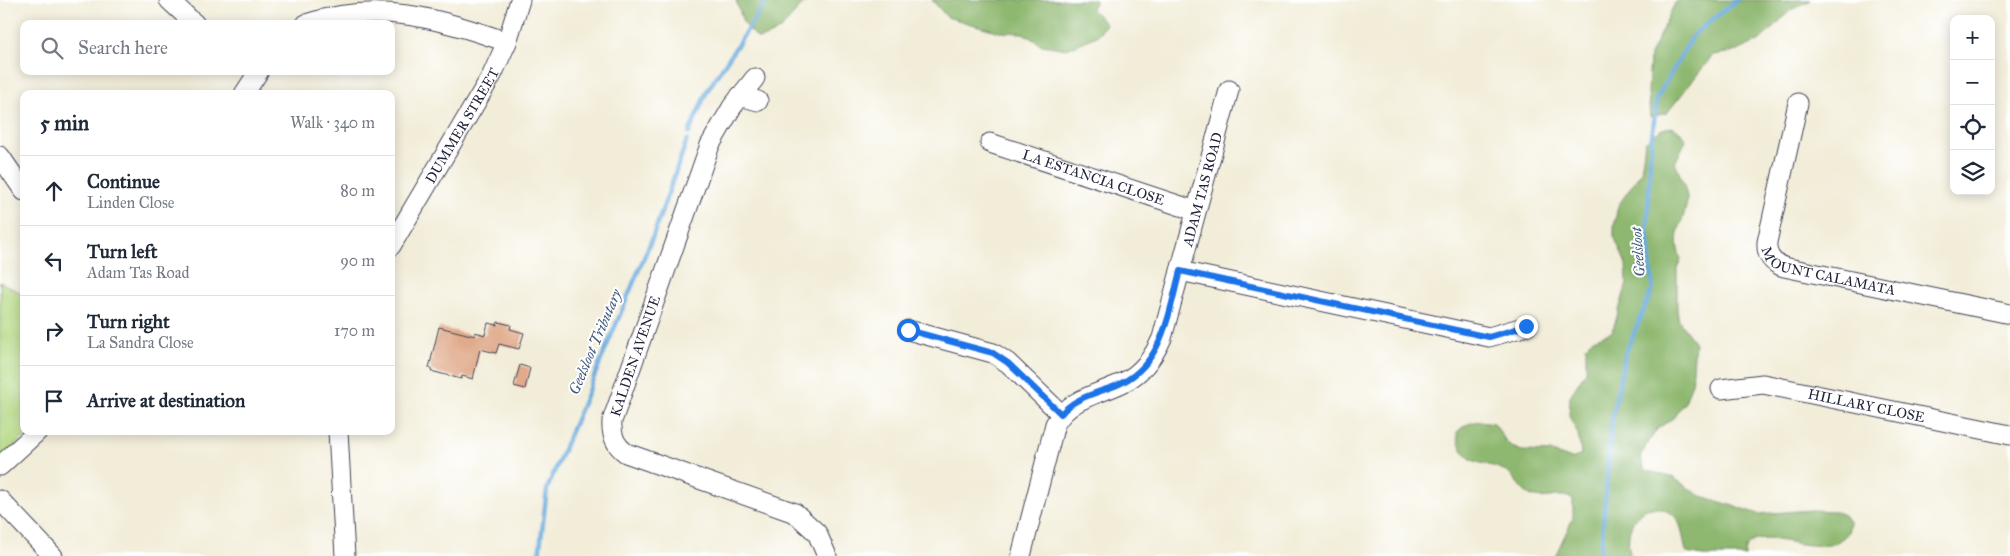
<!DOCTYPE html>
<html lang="en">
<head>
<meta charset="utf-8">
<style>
  body { margin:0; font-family:"IM FELL Great Primer",serif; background:#f6f6f7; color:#1f2937 }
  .controls { position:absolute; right:15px; top:15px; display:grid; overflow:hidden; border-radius:10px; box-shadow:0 2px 12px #0003 }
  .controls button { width:45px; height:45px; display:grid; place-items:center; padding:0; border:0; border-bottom:1px solid #e0e1e3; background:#fff; color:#1f2937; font:25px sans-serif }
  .stop { position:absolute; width:15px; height:15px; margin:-11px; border:4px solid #1a73e8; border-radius:50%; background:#fff }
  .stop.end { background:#1a73e8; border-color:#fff; box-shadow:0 1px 5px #0008 }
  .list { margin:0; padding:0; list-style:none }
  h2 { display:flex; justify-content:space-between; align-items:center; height:65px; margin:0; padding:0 20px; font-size:21px }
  h2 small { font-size:16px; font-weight:400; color:#747a83 }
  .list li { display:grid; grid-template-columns:32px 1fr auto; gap:15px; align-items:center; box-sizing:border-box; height:70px; padding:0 20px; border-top:1px solid #e0e1e3 }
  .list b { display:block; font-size:19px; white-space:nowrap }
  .list p { margin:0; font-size:16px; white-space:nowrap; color:#747a83 }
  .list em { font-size:16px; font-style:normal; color:#747a83 }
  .icon { flex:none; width:28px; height:28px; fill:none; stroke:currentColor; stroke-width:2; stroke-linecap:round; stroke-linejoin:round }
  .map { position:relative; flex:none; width:2010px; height:556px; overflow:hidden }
  .search { position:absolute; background:#fff; box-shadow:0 2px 12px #0003; left:20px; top:20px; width:375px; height:55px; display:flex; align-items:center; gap:12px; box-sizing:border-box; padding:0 18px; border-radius:10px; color:#747a83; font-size:19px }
  .panel { position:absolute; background:#fff; box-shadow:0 2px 12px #0003; left:20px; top:90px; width:375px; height:345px; border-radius:10px }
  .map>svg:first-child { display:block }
  .green { fill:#b3d881; stroke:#6a7d5e }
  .forest { fill:#8eb86f; stroke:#586d55 }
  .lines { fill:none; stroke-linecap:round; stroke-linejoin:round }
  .stream { stroke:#6aabdd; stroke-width:4.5 }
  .building { fill:#e0aa8b }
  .minor-casing { stroke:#414053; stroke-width:21 }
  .minor { stroke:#fff; stroke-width:19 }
  .route { stroke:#1a73e8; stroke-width:6 }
  .labels { text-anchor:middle; stroke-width:4; stroke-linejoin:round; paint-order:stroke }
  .street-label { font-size:14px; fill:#22223b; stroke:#fff }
  .water-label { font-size:15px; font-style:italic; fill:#3f597c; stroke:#fff }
</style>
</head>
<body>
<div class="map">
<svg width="2010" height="556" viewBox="0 0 2010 556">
  <rect width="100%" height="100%" fill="#fff"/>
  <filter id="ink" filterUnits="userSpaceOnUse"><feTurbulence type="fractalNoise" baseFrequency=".02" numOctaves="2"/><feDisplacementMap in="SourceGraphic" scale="10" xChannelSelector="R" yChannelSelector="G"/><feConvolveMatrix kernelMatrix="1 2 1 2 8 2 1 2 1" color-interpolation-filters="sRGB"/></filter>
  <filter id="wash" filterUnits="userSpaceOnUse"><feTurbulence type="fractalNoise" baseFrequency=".0096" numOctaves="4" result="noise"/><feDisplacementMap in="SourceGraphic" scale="20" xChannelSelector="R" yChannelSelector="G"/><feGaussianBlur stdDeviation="1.12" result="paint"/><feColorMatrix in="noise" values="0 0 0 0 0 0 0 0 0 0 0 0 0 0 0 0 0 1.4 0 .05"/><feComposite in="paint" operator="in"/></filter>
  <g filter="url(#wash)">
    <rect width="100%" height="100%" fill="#f2edd8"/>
    <path class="green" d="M0 282 24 295V431H31L0 459Z"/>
    <path class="forest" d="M736 0H809C786 16 790 31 758 39L743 22Z
      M932 0H1096L1092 9 1106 24 1097 36 1067 49 1042 45 1023 33 1000 32 947 17Z
      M1680 0H1811L1791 10 1760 40 1738 51 1713 55 1667 113 1650 117 1648 93 1650 55 1675 3Z
      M1672 127 1681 132 1686 140 1675 163C1679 172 1688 192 1687 201 1684 225 1671 232 1681 259L1677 269V310L1679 321 1695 343 1692 383 1685 402 1673 418 1657 429 1640 456 1645 470 1674 478 1699 495 1749 511 1759 514 1812 510 1834 511 1844 515 1850 523 1848 533C1843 538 1836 544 1829 545 1820 546 1810 545 1801 544 1787 543 1744 528 1745 556H1703L1687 553C1682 542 1684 526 1675 517 1672 513 1666 511 1662 509 1635 501 1623 535 1631 556H1555L1573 518V500C1561 491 1550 500 1536 497 1522 495 1518 480 1507 472 1495 464 1480 465 1471 459 1462 453 1457 442 1457 432 1468 421 1478 420 1494 423L1505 440 1512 447 1522 451 1552 452 1572 459 1581 454 1578 434 1569 416 1570 396 1586 371V346L1593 339 1612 332 1627 284 1626 264 1614 236V226L1618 206 1641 172 1645 142 1662 129Z"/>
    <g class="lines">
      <path class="stream" d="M689 133 707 91 767 0
        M539 556 547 489 653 236 687 140
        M1603 556 1601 549 1612 419 1625 354 1653 288 1647 231 1651 144 1657 98 1693 35 1737 0"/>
    </g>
    <g id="blocks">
      <path class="building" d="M498 322 511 325 510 329 524 333 519 349 499 344 496 353 480 349 473 379 462 376 461 379 431 371V368H429L439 327 475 336V332L485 335 488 323 497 325Z
        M520 365 530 368 525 389 514 386Z"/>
    </g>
  </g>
  <g filter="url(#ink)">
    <use href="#blocks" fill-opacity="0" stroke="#414053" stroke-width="1"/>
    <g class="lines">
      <g class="minor-casing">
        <g id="minor">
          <path d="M169 0 195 24"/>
          <path d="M306 24C377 0 437 18 507 42"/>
          <path d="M755 78 732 107 710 145 612 421C611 435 615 445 626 453L795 513 817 533 827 556"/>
          <path d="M244 94 259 71"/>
          <path d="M740 96 758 101"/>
          <path id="s1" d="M1798 103 1767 242C1766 255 1772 263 1784 267L2010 314"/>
          <path id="s2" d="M990 143 1196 211"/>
          <path d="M0 156 24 191"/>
          <path id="s3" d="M391 246 492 75 507 42 520 0"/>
          <path d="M1180 271 1489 337 1527 326"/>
          <path d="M908 330 993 353 1008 363 1061 414"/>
          <path id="s4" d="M1721 389 1763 384 2010 435"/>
          <path d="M338 431 345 556"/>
          <path d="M0 466 38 431"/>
          <path d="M0 500 53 556"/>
          <path id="s5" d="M1021 556 1055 424C1071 397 1098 395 1124 382 1142 373 1154 356 1162 338L1229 90"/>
        </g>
      </g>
      <use href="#minor" class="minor"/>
    </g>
  </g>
  <g class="lines" filter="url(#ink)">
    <path class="route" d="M908 330 993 353 1008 363 1061 414C1074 398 1096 393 1115 386 1163 367 1168 315 1180 271L1489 337 1526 326"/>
  </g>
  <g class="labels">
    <g class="street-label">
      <text dy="5" stroke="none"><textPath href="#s3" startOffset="140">DUMMER STREET</textPath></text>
      <text dy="5" stroke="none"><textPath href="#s2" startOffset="109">LA ESTANCIA CLOSE</textPath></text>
      <text dy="5" stroke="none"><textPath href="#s5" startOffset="432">ADAM TAS ROAD</textPath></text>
      <text dy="5" stroke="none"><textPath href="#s1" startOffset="218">MOUNT CALAMATA</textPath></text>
      <text transform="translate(635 356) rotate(-71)" y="5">KALDEN AVENUE</text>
      <text dy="5" stroke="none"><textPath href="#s4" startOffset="148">HILLARY CLOSE</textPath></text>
    </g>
    <g class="water-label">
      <text transform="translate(1638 252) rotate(-94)" y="5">Geelsloot</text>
      <text transform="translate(595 342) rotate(-67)" y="5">Geelsloot Tributary</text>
    </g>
  </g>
</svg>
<div class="controls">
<button>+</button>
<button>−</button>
<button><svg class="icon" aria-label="locate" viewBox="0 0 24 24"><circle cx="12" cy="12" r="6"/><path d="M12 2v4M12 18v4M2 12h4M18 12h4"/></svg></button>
<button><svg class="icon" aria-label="layers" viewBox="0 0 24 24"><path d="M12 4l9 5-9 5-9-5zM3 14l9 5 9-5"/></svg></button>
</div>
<div class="stop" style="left:908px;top:330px"></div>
<div class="stop end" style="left:1526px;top:326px"></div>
<div class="search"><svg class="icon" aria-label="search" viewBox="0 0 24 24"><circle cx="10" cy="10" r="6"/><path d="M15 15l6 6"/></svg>Search here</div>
<section class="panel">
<h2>5 min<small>Walk · 340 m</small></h2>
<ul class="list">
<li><svg class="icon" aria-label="ahead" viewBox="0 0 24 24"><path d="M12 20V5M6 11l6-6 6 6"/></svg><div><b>Continue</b><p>Linden Close</p></div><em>80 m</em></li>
<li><svg class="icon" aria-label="left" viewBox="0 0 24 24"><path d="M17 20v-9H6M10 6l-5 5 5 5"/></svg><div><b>Turn left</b><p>Adam Tas Road</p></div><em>90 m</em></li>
<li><svg class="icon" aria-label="right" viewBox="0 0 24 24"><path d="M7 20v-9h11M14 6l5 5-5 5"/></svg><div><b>Turn right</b><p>La Sandra Close</p></div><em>170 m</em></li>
<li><svg class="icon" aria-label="arrive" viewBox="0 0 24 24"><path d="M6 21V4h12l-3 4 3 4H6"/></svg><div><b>Arrive at destination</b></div></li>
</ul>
</section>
</div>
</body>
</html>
